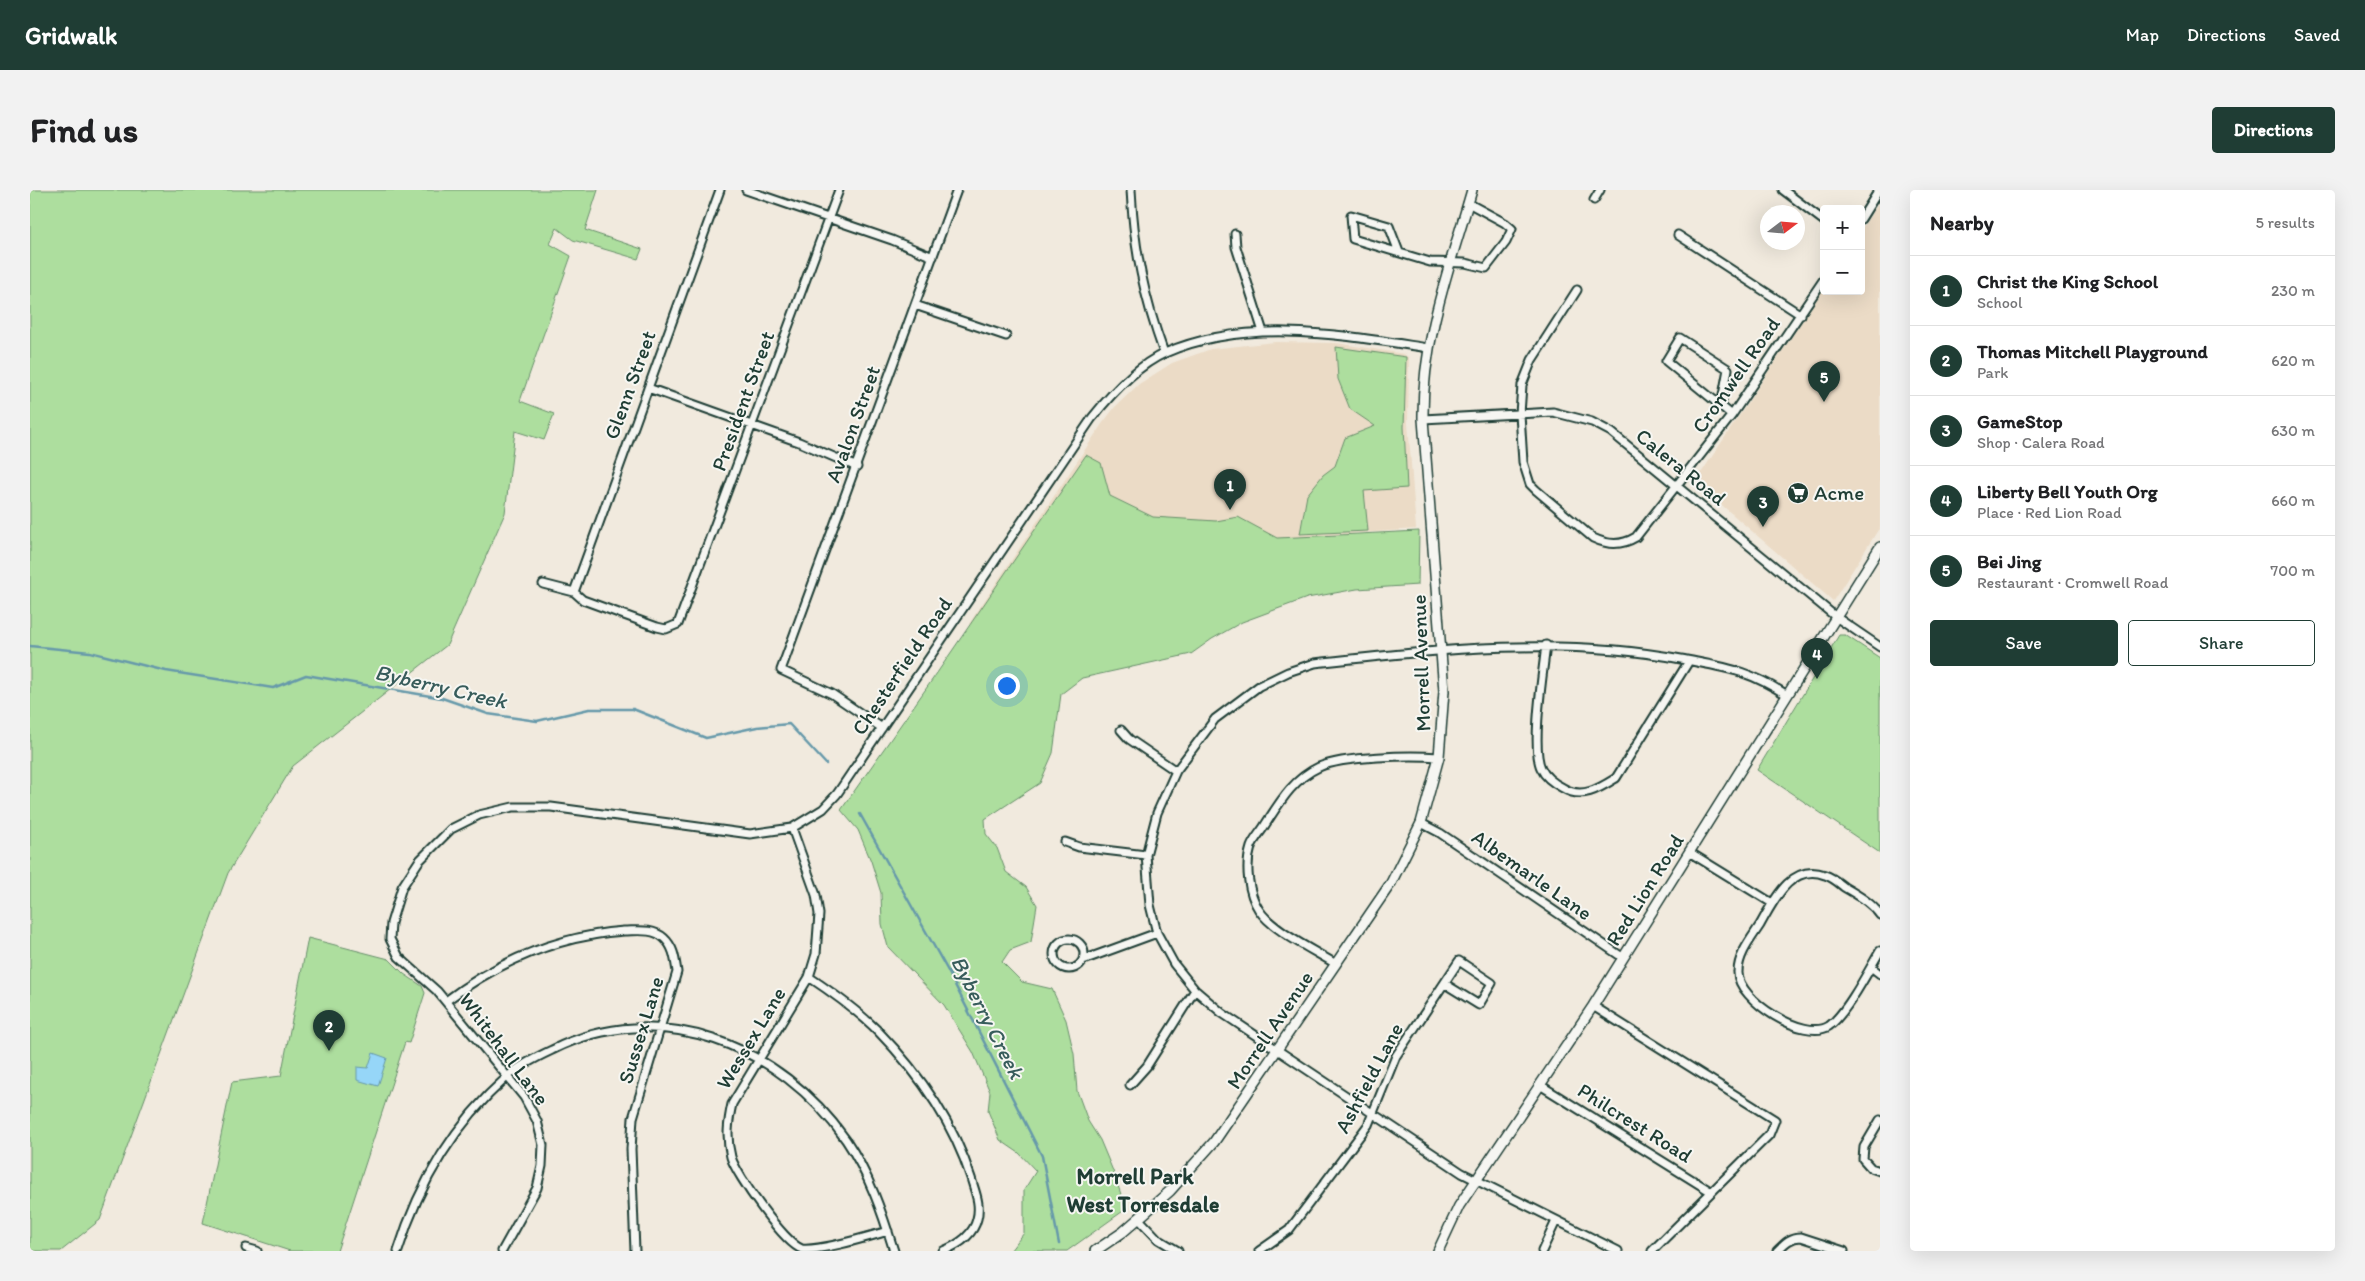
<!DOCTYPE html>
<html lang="en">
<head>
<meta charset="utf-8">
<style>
  body { margin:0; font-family:Itim,sans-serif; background:#f2f2f2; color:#202124 }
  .controls { position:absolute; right:15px; top:15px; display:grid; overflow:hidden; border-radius:5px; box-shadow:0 5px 20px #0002 }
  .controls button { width:45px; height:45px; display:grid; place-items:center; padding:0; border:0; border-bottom:1px solid #e0e0e0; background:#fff; color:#202124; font:25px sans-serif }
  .compass { position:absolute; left:1730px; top:15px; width:45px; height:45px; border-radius:50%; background:#fff; box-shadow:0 5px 20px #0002; rotate:74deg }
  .you { position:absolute; left:976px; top:495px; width:18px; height:18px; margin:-12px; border:4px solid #fff; border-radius:50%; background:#1a73e8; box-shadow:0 0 0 8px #1a73e833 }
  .badge { display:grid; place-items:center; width:32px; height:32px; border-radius:50%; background:#1f3d34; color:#fff; font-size:16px; font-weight:700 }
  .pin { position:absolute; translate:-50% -41px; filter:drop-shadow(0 1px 2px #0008) }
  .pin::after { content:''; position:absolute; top:26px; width:18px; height:15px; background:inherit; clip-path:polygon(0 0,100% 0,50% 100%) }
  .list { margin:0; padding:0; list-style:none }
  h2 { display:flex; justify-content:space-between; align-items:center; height:65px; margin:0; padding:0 20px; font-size:21px }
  h2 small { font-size:16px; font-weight:400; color:#757577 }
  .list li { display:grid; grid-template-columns:32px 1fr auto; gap:15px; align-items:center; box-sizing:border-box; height:70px; padding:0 20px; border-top:1px solid #e0e0e0 }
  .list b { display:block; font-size:19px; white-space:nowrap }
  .list p { margin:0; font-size:16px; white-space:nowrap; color:#757577 }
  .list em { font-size:16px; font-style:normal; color:#757577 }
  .actions { display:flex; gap:10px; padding:15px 20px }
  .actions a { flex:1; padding:11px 0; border:1px solid #1f3d34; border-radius:5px; text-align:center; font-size:18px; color:#1f3d34 }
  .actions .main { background:#1f3d34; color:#fff }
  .map { position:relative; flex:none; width:1850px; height:1061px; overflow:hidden; border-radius:5px }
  header { display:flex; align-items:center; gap:30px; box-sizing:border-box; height:70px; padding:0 25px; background:#1f3d34; color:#fff }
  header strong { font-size:24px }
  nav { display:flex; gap:28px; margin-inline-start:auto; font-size:18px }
  .intro { display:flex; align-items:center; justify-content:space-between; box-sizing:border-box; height:120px; padding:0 30px }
  h1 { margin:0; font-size:35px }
  .button { padding:12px 22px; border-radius:5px; background:#1f3d34; color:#fff; font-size:18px; font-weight:700 }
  main { display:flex; gap:30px; padding:0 30px }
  aside { flex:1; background:#fff; border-radius:5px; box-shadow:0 5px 20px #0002 }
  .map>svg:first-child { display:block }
  .built { fill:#ebdbc6 }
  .green { fill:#adde9e; stroke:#668e69 }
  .water { fill:#96d6f8; stroke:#69a }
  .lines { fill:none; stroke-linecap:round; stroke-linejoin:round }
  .stream { stroke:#69a; stroke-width:2.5 }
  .minor-casing { stroke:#1f3d34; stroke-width:11 }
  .tertiary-casing { stroke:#1f3d34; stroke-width:12 }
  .minor { stroke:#f6f6f2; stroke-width:7 }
  .tertiary { stroke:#f6f6f2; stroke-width:9 }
  .labels { text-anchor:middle; stroke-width:4; stroke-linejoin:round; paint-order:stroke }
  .street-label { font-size:21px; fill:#1f3d34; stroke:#f6f6f2 }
  .poi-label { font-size:21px; fill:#1f3d34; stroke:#f6f6f2; text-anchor:start }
  .water-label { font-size:22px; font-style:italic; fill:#375c5b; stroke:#f6f6f2 }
  .neighbourhood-label { font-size:22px; font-weight:bold; fill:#1f3d34; stroke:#f6f6f2 }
</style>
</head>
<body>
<header>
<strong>Gridwalk</strong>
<nav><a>Map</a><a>Directions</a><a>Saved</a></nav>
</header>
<div class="intro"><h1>Find us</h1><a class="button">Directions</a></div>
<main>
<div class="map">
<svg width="1850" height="1061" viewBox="0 0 1850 1061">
  <rect width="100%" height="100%" fill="#f1eade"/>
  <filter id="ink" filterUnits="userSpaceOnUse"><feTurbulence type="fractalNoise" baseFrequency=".02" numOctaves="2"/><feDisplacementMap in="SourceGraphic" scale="10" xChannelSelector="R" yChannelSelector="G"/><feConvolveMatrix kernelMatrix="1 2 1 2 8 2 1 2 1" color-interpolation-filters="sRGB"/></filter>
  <g filter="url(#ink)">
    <path class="built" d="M1850 11V337L1803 411 1665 292 1794 99V101H1831V40Z
      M1245 152 1306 153 1374 164 1379 168 1378 234 1386 339 1263 348 976 460 939 434 1072 234 1085 217 1109 194 1142 173 1181 159Z"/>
    <path class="green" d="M0 0H568L555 40 612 59 608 69 543 50 527 38 520 54 541 66 490 211 524 224 514 250 485 241 475 323 417 455 263 576 198 683 70 1030 31 1061H0Z
      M1306 157 1376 167 1374 237 1377 298 1334 301 1338 341 1270 344 1277 305 1293 285 1305 276 1315 248 1345 236 1320 219 1308 189Z
      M1056 265 1071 273 1080 306 1123 327 1186 331 1208 327 1247 348 1389 341 1388 395 1327 399 1277 408 1212 432 1182 449 1161 464 1052 488 1031 504 1023 563 1010 593 955 629 956 644 967 658 976 682 996 697 1007 715 1001 752 980 760 972 772 992 792 1022 799 1036 830 1044 864 1047 901 1058 931 1070 950 1083 981 1096 1019 1037 1061H980L994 1043V1000L1006 981 989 963 970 950 958 921 960 902 943 862 914 815 858 757 852 734 851 703 841 671 828 640 811 620 907 483Z
      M1809 445H1815L1850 468V663L1727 580Z
      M278 748 359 769 374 784 392 796 395 803 379 853 375 852 307 1061H260L173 1033 202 892 251 886Z"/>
    <path class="water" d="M343 863 357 868 348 896 327 890V877L338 878Z"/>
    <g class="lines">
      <path class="stream" d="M0 456 60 462 136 481 243 498 276 485 412 508 458 524 507 531 559 519H603L676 548 727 537 759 534 796 574
        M830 624 918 781 1012 966 1029 1054"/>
      <g class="minor-casing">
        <path id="minor" d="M716 0 862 50 903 67
          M1101 0C1104 59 1114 108 1134 163
          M1753 0 1794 31
          M1564 10 1570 0
          M1831 29 1849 0
          M1205 44 1206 57 1233 142
          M1648 45 1771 125
          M1369 62 1359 36 1321 25 1323 49 1400 72 1435 73 1456 78 1476 52 1482 39 1475 33 1438 13
          M1547 100 1502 170 1492 195 1490 224 1493 272 1500 294 1506 300 1563 348C1578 355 1591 356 1606 347L1702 225 1794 89
          M885 115 976 146
          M618 198 769 252 827 277
          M1691 216 1698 179 1650 148 1636 171 1702 225
          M1393 229 1523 222 1562 232 1581 242 1806 427 1850 457
          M513 394 544 402 553 410 627 437 636 439 648 434 809 0
          M544 402 690 0
          M1516 455C1513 482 1501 557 1511 578 1515 587 1525 594 1533 598 1552 610 1570 598 1586 588L1659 471
          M852 538 802 504 751 480 927 0
          M1091 540 1099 549 1146 581
          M1391 633 1410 643 1592 767
          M762 638 786 705 789 724 786 764 779 787 702 914C698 932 696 948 701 967 706 985 755 1054 772 1059 792 1061 837 1047 858 1041
          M1035 652 1049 657 1116 665
          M1659 662 1742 713
          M1850 725C1841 712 1827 705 1814 697 1809 693 1802 687 1795 685 1761 672 1743 712 1730 735 1721 749 1708 765 1708 782 1707 810 1775 852 1799 836 1816 824 1839 780 1850 761
          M1024 764a15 15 0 1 1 30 0a15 15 0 1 1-30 0Z
          M1053 770 1127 743
          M1306 774C1283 760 1243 741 1229 720 1218 703 1215 676 1221 657 1224 649 1231 642 1235 635 1250 612 1263 589 1289 577 1314 566 1381 565 1409 567
          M1841 777 1850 784
          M779 787C803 803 827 820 848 841 889 883 923 932 941 988 945 1002 951 1014 947 1029 943 1046 928 1055 913 1061
          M416 811C469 771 527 746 594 741 607 741 623 738 634 748 644 757 645 769 647 782L603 928 601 959 605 1061
          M1563 816 1745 930 1739 945 1622 1061
          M1100 895 1117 876 1165 800
          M1510 895 1680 1001
          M1850 930 1834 957 1833 969 1841 978 1850 981
          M1108 1028 1128 1049 1148 1061
          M216 1058 227 1061
          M368 1061C389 993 423 935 477 887 489 876 507 867 522 860 629 806 751 856 816 950 839 984 852 1022 864 1061
          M472 1061 507 998 512 976 513 955 507 931 494 907 407 801 369 767 360 749 361 733 372 697 389 671 421 639 449 625 483 617H521L720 644 762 638 793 619 807 604 1062 228C1081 204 1106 176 1135 163 1218 127 1312 145 1398 158
          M1229 1061 1259 1040 1338 935 1366 866 1429 771 1462 793 1449 815 1415 794
          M1512 1061 1526 1031
          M1588 1061 1432 983 1192 823 1165 800 1144 774 1127 743 1120 715 1116 665 1127 623 1146 581 1185 529 1229 496 1258 482 1285 473C1407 460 1530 446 1651 469 1697 478 1716 479 1757 505
          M1747 1061C1754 1054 1760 1047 1771 1047L1814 1061"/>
      </g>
      <g class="tertiary-casing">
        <path id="tertiary" d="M1065 1061 1093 1042 1140 1001 1184 952 1361 693 1391 633 1409 567 1414 501 1393 229C1392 149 1420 76 1442 0
          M1408 1061 1429 1016 1563 816 1850 357"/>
      </g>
      <use href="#minor" class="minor"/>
      <use href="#tertiary" class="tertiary"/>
    </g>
  </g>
  <defs>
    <g id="supermarket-disc" transform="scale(1.125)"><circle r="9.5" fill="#1f3d34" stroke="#f6f6f2"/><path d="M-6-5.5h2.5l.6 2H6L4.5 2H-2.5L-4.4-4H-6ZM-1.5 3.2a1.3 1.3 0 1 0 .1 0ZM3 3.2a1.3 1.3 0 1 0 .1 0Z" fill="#fff"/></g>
  </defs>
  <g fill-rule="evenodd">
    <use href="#supermarket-disc" x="1768" y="303"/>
  </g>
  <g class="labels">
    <g class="street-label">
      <text transform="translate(1706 185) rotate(-55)" y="7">Cromwell Road</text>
      <text transform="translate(600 195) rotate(-70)" y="7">Glenn Street</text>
      <text transform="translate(713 211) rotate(-70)" y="7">President Street</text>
      <text transform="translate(823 234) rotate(-70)" y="7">Avalon Street</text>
      <text transform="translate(1651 277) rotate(39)" y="7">Calera Road</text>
      <text transform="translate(1391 473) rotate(-92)" y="7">Morrell Avenue</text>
      <text transform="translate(872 476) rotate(-56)" y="7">Chesterfield Road</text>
      <text transform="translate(1502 685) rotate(35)" y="7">Albemarle Lane</text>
      <text transform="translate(1615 700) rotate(-58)" y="7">Red Lion Road</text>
      <text transform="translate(611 840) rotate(-73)" y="7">Sussex Lane</text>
      <text transform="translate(1240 840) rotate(-56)" y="7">Morrell Avenue</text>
      <text transform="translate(721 848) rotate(-59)" y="7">Wessex Lane</text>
      <text transform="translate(474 859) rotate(53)" y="7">Whitehall Lane</text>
      <text transform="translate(1339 888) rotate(-62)" y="7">Ashfield Lane</text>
      <text transform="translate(1605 933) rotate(32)" y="7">Philcrest Road</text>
    </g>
    <g class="poi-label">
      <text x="1784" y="310">Acme</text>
    </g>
    <g class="water-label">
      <text transform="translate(411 496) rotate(13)" y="8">Byberry Creek</text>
      <text transform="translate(958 827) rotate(63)" y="8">Byberry Creek</text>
    </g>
    <g class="neighbourhood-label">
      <text x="1105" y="994">Morrell Park</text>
      <text x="1113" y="1022">West Torresdale</text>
    </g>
  </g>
</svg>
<div class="controls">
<button>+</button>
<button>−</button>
</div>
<svg class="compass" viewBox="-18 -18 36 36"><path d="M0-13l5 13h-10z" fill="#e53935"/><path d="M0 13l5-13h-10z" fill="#757577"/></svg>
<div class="you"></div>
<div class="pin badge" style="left:1200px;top:320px">1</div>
<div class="pin badge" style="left:299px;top:861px">2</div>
<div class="pin badge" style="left:1733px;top:337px">3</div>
<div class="pin badge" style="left:1787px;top:489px">4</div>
<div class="pin badge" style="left:1794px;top:212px">5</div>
</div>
<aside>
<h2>Nearby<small>5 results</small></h2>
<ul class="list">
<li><span class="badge">1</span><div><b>Christ the King School</b><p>School</p></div><em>230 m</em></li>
<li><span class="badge">2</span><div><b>Thomas Mitchell Playground</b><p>Park</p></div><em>620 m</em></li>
<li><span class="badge">3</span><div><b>GameStop</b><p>Shop · Calera Road</p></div><em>630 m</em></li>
<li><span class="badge">4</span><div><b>Liberty Bell Youth Org</b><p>Place · Red Lion Road</p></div><em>660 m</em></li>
<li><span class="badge">5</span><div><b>Bei Jing</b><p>Restaurant · Cromwell Road</p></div><em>700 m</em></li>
</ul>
<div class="actions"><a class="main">Save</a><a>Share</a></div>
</aside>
</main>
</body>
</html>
